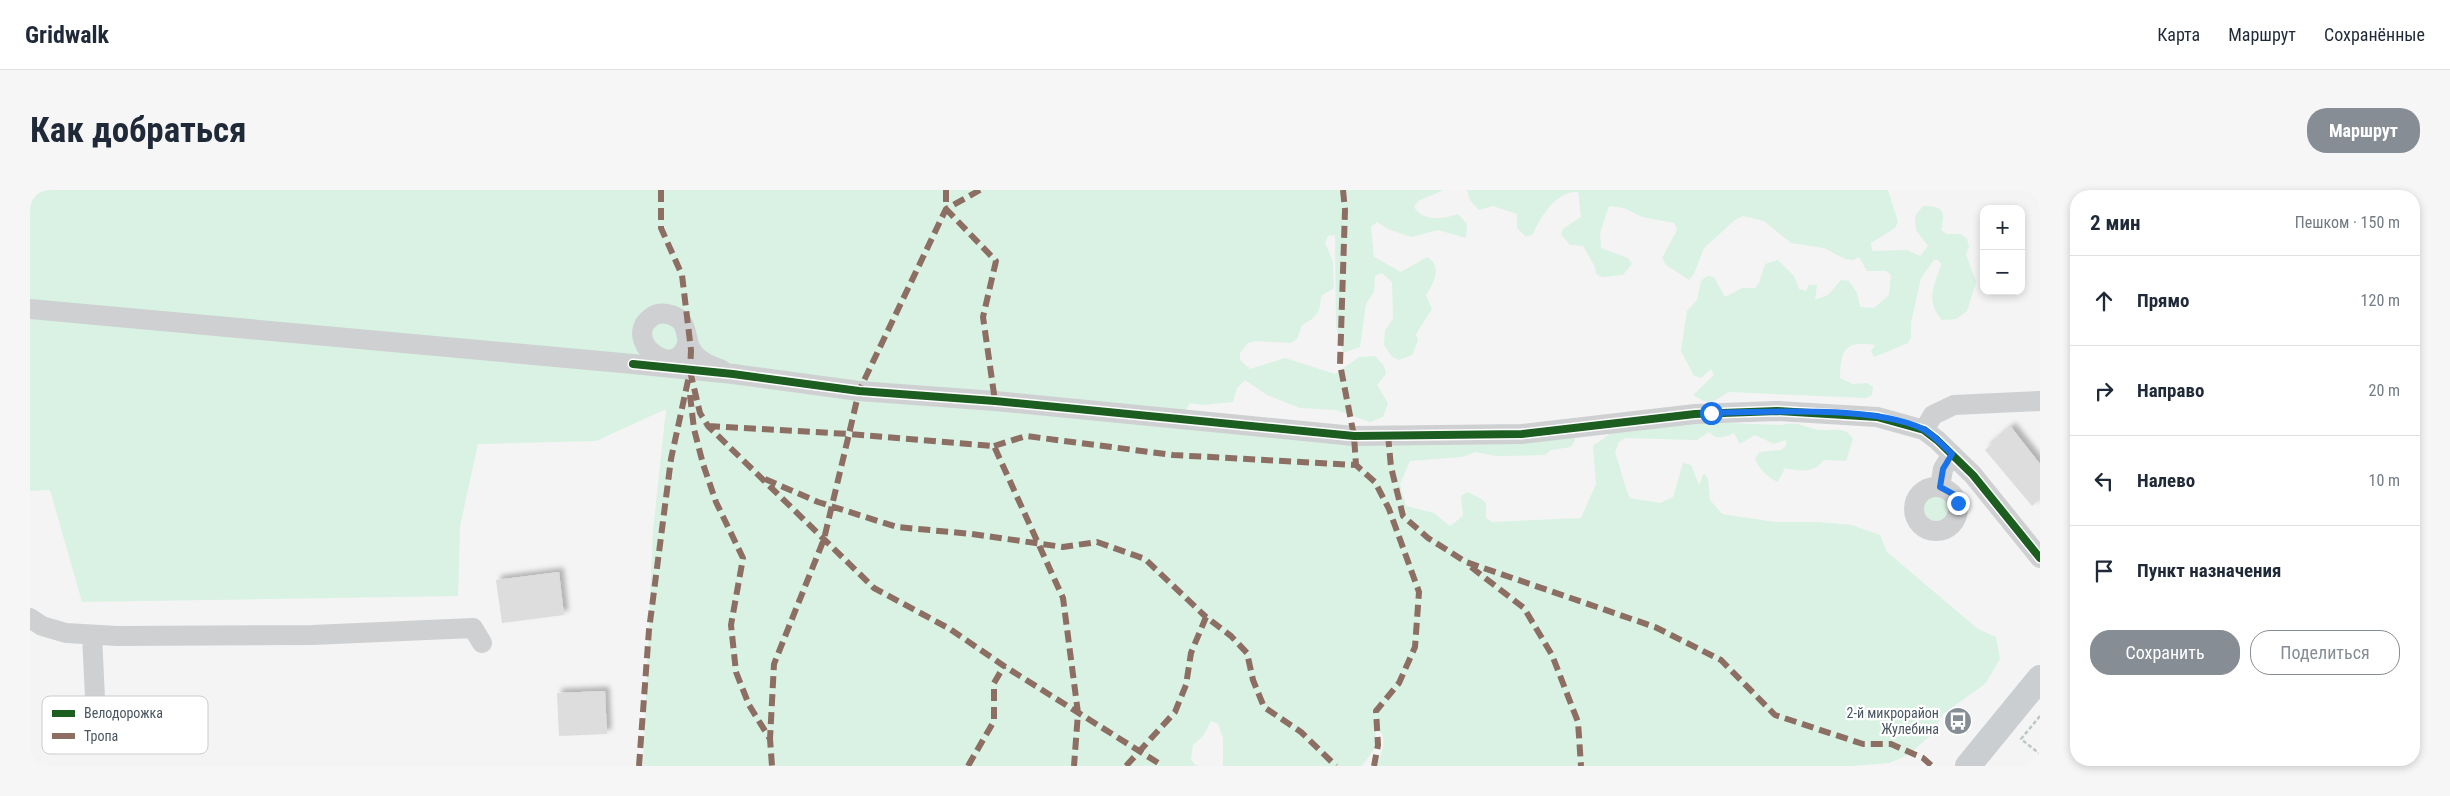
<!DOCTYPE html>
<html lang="ru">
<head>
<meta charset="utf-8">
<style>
  body { margin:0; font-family:"Roboto Condensed",sans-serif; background:#f6f6f7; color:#1f2937 }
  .controls { position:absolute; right:15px; top:15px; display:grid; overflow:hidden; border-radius:10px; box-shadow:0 2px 8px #0003 }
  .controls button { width:45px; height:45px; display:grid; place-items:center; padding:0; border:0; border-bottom:1px solid #e0e1e3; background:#fff; color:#1f2937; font:25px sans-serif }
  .stop { position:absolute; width:15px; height:15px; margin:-11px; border:4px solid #1a73e8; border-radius:50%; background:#fff }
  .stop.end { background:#1a73e8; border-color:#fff; box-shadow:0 1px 5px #0008 }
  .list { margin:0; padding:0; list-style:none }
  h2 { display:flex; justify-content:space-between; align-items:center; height:65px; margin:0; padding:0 20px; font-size:21px }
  h2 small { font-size:16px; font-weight:400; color:#747a83 }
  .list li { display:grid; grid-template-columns:32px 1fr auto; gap:15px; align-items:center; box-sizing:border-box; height:90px; padding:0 20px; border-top:1px solid #e0e1e3 }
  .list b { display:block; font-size:19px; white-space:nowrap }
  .list em { font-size:16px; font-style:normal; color:#747a83 }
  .actions { display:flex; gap:10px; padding:15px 20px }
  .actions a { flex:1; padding:11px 0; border:1px solid #868d94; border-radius:20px; text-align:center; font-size:18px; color:#868d94 }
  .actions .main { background:#868d94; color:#fff }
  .icon { flex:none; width:28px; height:28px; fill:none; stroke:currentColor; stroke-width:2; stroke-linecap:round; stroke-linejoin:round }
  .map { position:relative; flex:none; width:2010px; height:576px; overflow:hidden; border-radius:20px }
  header { display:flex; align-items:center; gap:30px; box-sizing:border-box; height:70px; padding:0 25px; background:#fff; border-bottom:1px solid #e0e1e3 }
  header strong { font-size:24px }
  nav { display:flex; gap:28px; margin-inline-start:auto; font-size:18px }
  .intro { display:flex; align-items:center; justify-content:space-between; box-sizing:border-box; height:120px; padding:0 30px }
  h1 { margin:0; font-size:35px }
  .button { padding:12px 22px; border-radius:20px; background:#868d94; color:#fff; font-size:18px; font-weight:700 }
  main { display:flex; gap:30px; padding:0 30px }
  aside { flex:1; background:#fff; border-radius:20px; box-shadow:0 2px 8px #0003 }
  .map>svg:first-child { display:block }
  .green { fill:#d9f2e3 }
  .building { fill:#ddddde; filter:url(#shadow) }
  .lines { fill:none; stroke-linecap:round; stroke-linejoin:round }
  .path { stroke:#bcc7c4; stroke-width:2.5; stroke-dasharray:4 2.5; stroke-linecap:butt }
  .minor { stroke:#ced0d2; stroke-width:20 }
  .major { stroke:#caced1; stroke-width:26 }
  .quiet { stroke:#8d6e63; stroke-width:6; stroke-dasharray:12 6; stroke-linecap:butt }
  .cycleway-casing { stroke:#fff; stroke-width:11 }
  .cycleway { stroke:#1b5e20; stroke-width:8 }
  .route { stroke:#1a73e8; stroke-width:6 }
  .labels { text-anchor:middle; stroke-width:4.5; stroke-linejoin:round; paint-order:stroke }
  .poi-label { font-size:14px; fill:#4a5661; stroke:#fff; text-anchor:end }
  .key { fill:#fff; stroke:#c9ccd0; stroke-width:1 }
  .key-label { font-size:14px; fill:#4a5661 }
</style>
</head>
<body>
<header>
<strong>Gridwalk</strong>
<nav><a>Карта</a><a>Маршрут</a><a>Сохранённые</a></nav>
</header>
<div class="intro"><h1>Как добраться</h1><a class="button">Маршрут</a></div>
<main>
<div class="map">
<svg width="2010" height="576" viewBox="0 0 2010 576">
  <defs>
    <filter id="shadow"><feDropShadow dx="4.5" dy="-4.5" stdDeviation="2.5" flood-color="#0004"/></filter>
  </defs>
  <rect width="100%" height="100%" fill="#f4f4f4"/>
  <path class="green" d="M0 0H1414L1388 11 1384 17C1393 32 1414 29 1428 24L1437 34 1436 48 1408 40 1381 47 1358 39 1347 32 1341 37 1344 67 1371 82 1397 67C1413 76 1404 93 1396 105L1402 119 1386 144 1388 151 1382 165 1369 170 1362 167 1354 155 1355 141 1363 129 1362 92 1352 83 1345 86 1344 102 1336 114 1330 157 1313 163 1306 136 1305 45 1298 46 1295 53 1303 72 1304 98 1291 106C1290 123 1287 127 1272 135L1267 149 1261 153 1226 151 1218 153 1210 163V170L1220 179 1255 168 1305 184 1329 167 1345 166 1354 176 1356 184 1347 195 1358 213 1353 227 1340 232 1306 220 1270 218 1237 205 1215 190 1207 198 1203 212 1173 215 1160 213 1156 219 1158 226 1351 249 1363 256 1376 250 1542 243 1545 250 1541 257 1521 260 1515 265 1466 266 1446 262 1432 267 1380 271 1370 294 1376 316 1404 323 1420 336 1433 326 1431 306 1437 302 1450 308 1456 313V328L1462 332 1551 328 1566 294 1563 256 1588 238 1645 231 1750 235C1771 230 1773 238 1791 240 1804 241 1815 236 1823 249L1816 271 1794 270C1783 284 1770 281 1755 278L1748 292C1738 288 1728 278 1725 268L1730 262 1751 260 1756 256V250L1744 254 1725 245 1710 254 1704 243C1694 247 1687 251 1679 242L1667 250 1595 248 1589 252 1585 263C1591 278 1593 293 1600 308L1630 313 1643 307 1653 273 1661 275 1669 295 1674 283 1678 289 1680 310 1692 324 1745 332H1788L1822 335 1850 345 1857 362 1948 439 1966 447 1970 469 1955 494 1913 524 1901 545 1878 565 1859 573 1823 576H1345C1351 565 1356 556 1352 543L1346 541 1345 558 1332 576H1193V548L1188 534 1181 531 1173 546 1163 555 1161 569 1165 575 1169 576H613L623 340 636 219 566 251 448 254 430 336 428 406 52 412 20 300 0 301Z
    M1437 0H1858L1868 32 1865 38 1841 53 1842 61 1877 60 1890 66 1898 56 1886 40 1885 26 1893 16C1915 16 1915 22 1911 40L1917 44H1931L1937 49 1939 57 1936 64 1946 92 1937 121 1926 129 1912 130C1895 111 1904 96 1911 75L1908 70H1904L1891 88 1881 133V147L1878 153 1844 167 1841 161 1845 155C1814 151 1811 159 1810 188L1823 194 1837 193 1843 197 1842 205 1836 208 1699 202C1682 212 1680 216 1663 205L1684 185 1681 179 1671 188 1664 186 1651 161 1657 121 1667 110 1671 91 1677 86 1684 87 1695 107 1712 98H1725L1729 93 1735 74 1748 70 1764 86 1769 99 1776 101 1779 95H1787L1785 110 1798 105 1811 90 1819 91 1827 103 1830 117 1844 118 1859 105 1861 85 1856 81H1837L1829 67 1823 70 1815 69 1794 58 1761 53 1734 31 1713 26 1706 29 1674 58 1664 84 1659 90 1636 75 1632 68 1647 40 1644 33 1612 27 1594 18 1579 16 1570 43 1571 58 1598 68 1602 74 1593 85 1572 87 1566 84 1565 77 1553 56 1540 55 1531 44 1534 38 1551 27 1548 2C1527 0 1510 27 1503 44L1496 47 1487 38V24L1463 16 1449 20 1440 10Z
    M1891 318a15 15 0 1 1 30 0a15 15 0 1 1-30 0Z"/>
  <path class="building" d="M1981 237 2010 274V309L2002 316 1955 260Z
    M529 382 534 425 472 433 466 390Z
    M575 501 577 544 529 546 527 503Z"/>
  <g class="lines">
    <path class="path" d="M2010 526 1991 549 2010 564"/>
    <path class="minor" d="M0 119 603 174 703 184 829 201 965 211 1324 246 1492 244 1665 224 1747 221 1847 227 1894 240 1907 250 1943 285 2010 368
      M658 150C648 196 588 149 623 126 628 123 635 123 641 125 659 130 654 146 661 159 666 170 680 176 692 180
      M1894 240 1903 225 1924 215 2010 211
      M1884 319a22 22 0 1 1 44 0a22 22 0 1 1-44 0Z
      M1910 297 1913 279 1922 264
      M0 428 12 436 36 443 87 446 282 445 443 438 452 453
      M62 445 65 508"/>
    <path class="major" d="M1938 576 2010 488"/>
    <path class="quiet" d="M631 0V38L652 85 661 160 660 183
      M916 0V19L966 71 953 127 965 211
      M950 0 916 19 829 201 819 244 964 256 1033 408 1048 523 1044 576
      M1313 0 1315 20 1310 174 1324 246 1326 275
      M660 181 670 223 678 236 844 398 920 439 974 476 1133 576
      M660 205 664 239 673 274 686 312 713 368 701 435 706 482 719 515 740 549 742 576
      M678 236 819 244 794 349 744 474 740 549
      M1358 245 1361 277 1373 326 1398 348 1436 372 1625 437 1691 470 1745 525 1833 554H1861L1893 568 1902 576
      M964 256 996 246 1143 265 1326 275 1345 292 1359 319 1389 402 1385 457 1369 493 1346 521 1348 555 1344 576
      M735 289 788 312 867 337 942 344 1033 357 1067 352 1115 369 1176 427
      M1441 377 1494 418 1522 465 1548 532 1551 576
      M609 576 619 440 641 269 659 186
      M938 576 964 531V493L974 476
      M1096 576 1145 522 1156 495 1161 463 1176 427 1201 446 1217 463 1223 490 1234 517 1271 542 1306 576"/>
    <g class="cycleway-casing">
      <path id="cycleway" d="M603 174 703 184 829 201 965 211 1324 246 1492 244 1665 224 1747 221 1847 227 1894 240 1907 250 1943 285 2010 368"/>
    </g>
    <use href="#cycleway" class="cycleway"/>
  </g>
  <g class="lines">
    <path class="route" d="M1681 223C1737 222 1844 215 1893 239 1904 245 1913 256 1922 264L1913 279 1910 297 1923 304 1928 313"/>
  </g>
  <defs>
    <g id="bus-disc" transform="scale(1.4375)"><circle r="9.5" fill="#868d94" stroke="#fff"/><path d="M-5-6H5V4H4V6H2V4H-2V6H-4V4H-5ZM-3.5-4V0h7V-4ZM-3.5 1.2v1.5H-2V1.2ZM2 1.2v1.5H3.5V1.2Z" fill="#fff"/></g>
  </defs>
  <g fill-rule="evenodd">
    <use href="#bus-disc" x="1928" y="531"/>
  </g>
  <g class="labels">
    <g class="poi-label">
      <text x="1909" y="528">2-й микрорайон<tspan x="1909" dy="16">Жулебина</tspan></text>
    </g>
  </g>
  <rect x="12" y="506" width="166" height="58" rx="8" class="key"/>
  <rect x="22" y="520" width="23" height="7" fill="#1b5e20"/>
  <rect x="22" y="543" width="23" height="6" fill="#8d6e63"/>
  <g class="key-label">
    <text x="54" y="528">Велодорожка</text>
    <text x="54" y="551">Тропа</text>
  </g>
</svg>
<div class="controls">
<button>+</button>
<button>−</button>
</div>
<div class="stop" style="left:1681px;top:223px"></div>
<div class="stop end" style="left:1928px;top:313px"></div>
</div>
<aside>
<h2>2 мин<small>Пешком · 150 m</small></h2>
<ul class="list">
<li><svg class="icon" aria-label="ahead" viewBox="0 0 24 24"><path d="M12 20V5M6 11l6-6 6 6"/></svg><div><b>Прямо</b></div><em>120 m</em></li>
<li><svg class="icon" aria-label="right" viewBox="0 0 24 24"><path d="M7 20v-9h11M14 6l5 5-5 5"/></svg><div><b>Направо</b></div><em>20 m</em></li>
<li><svg class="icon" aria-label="left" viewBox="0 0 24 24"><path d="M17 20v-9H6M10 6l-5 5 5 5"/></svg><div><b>Налево</b></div><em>10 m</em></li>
<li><svg class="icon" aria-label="arrive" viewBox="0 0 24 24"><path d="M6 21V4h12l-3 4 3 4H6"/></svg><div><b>Пункт назначения</b></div></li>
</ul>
<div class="actions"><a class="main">Сохранить</a><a>Поделиться</a></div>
</aside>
</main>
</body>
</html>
